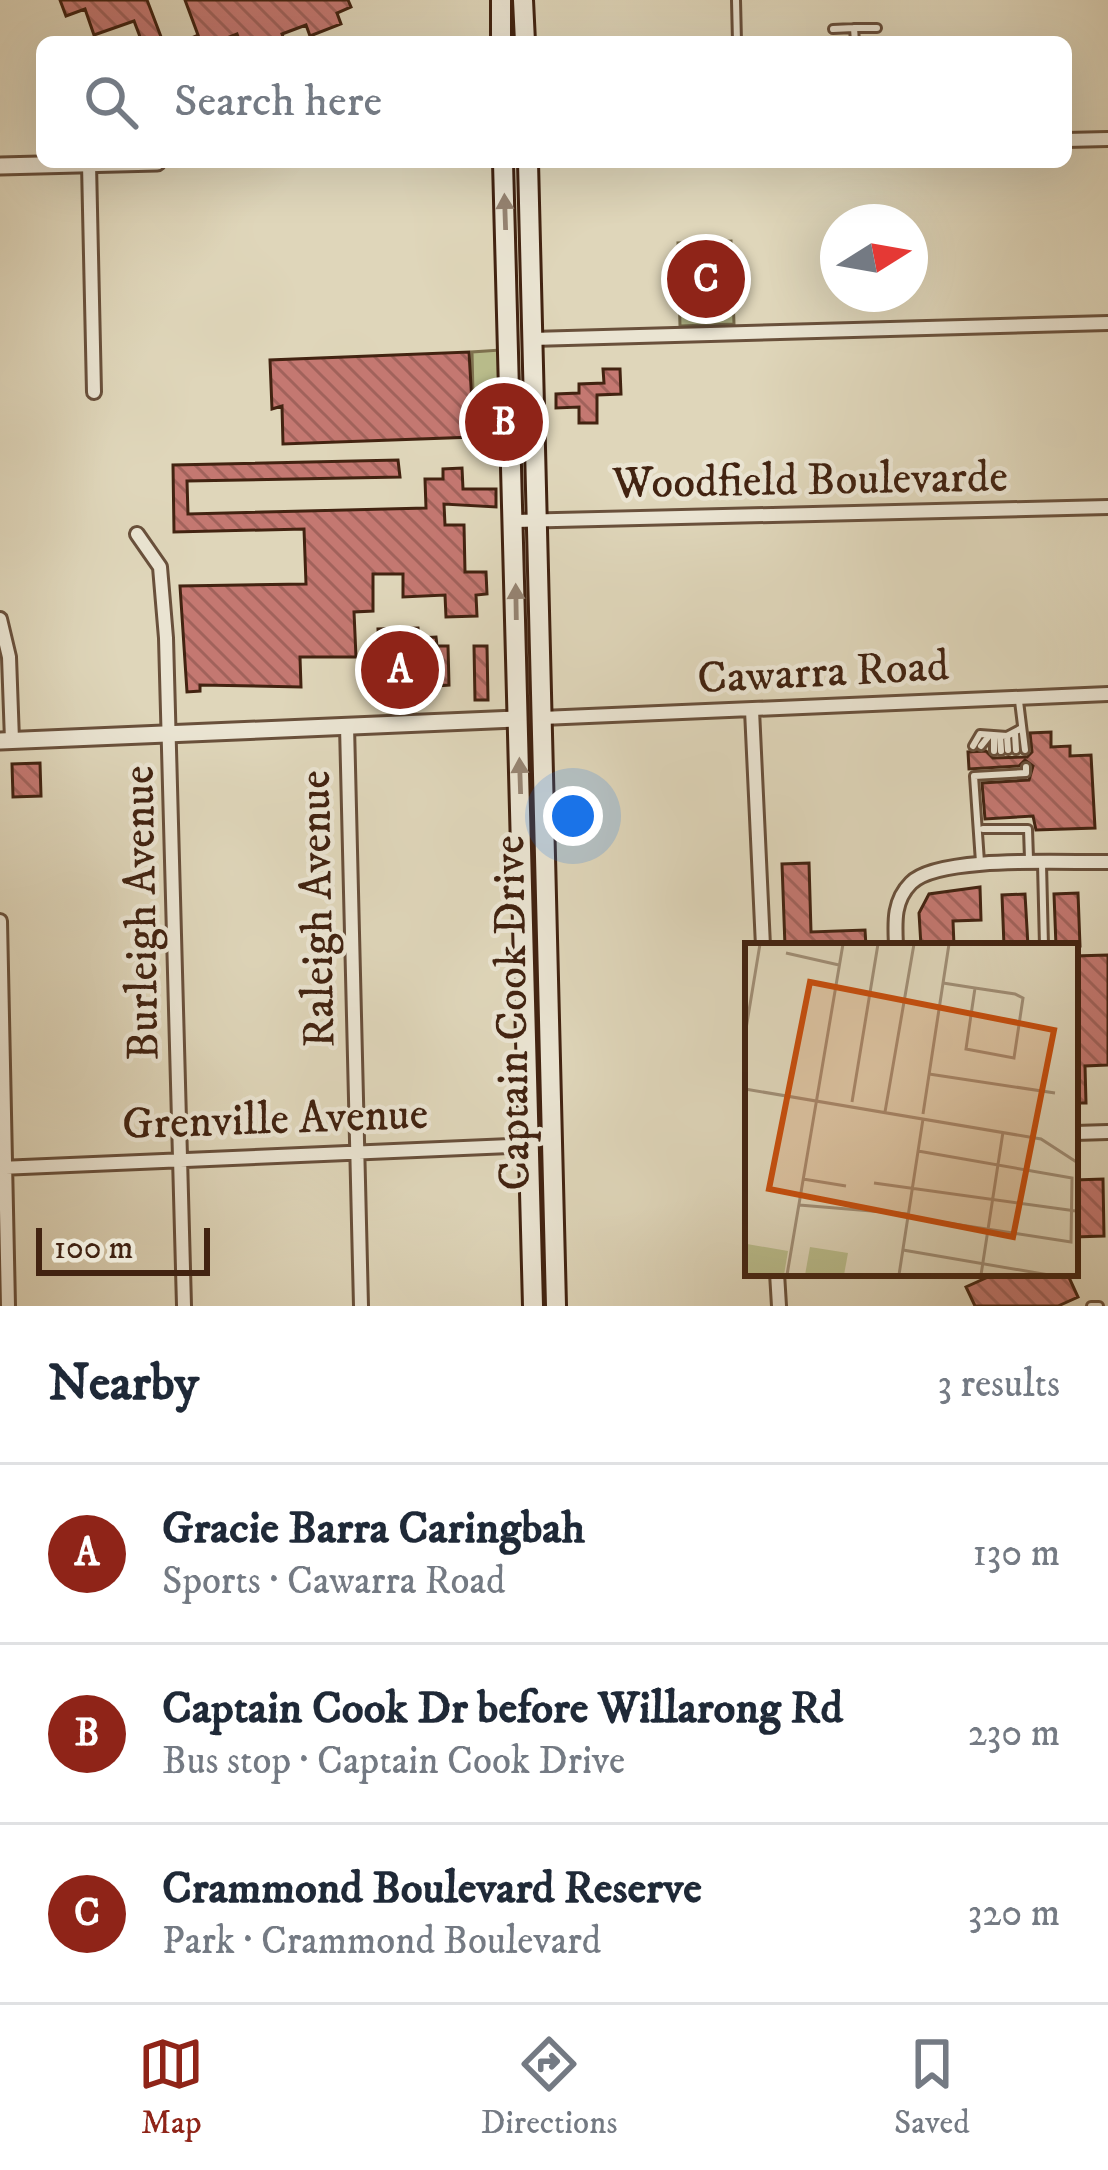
<!DOCTYPE html>
<html lang="en">
<head>
<meta charset="utf-8">
<style>
  body { margin:0; font-family:"IM FELL DW Pica",serif; background:#f2f2f3; color:#1f2937 }
  .compass { position:absolute; left:820px; top:204px; width:108px; height:108px; border-radius:50%; background:#fff; box-shadow:0 12px 48px #0002; rotate:79deg }
  .scale { position:absolute; left:36px; bottom:30px; width:174px; box-sizing:border-box; padding-left:12px; border:6px solid #422311; border-top:0; font-size:33px; line-height:42px; white-space:nowrap; color:#422311; -webkit-text-stroke:9px #eae4d2; paint-order:stroke }
  .you { position:absolute; left:573px; top:816px; width:42px; height:42px; margin:-30px; border:9px solid #fff; border-radius:50%; background:#1a73e8; box-shadow:0 0 0 18px #1a73e833 }
  .badge { display:grid; place-items:center; width:78px; height:78px; border-radius:50%; background:#8f2418; color:#fff; font-size:39px; font-weight:700 }
  .pin { position:absolute; translate:-50% -50%; border:6px solid #fff; box-shadow:0 3px 12px #0006 }
  .list { margin:0; padding:0; list-style:none }
  h2 { display:flex; justify-content:space-between; align-items:center; height:156px; margin:0; padding:0 48px; font-size:51px }
  h2 small { font-size:39px; font-weight:400; color:#747a83 }
  .list li { display:grid; grid-template-columns:78px 1fr auto; gap:36px; align-items:center; box-sizing:border-box; height:180px; padding:0 48px; border-top:3px solid #e0e1e3 }
  .list b { display:block; font-size:45px; white-space:nowrap }
  .list p { margin:0; font-size:39px; white-space:nowrap; color:#747a83 }
  .list em { font-size:39px; font-style:normal; color:#747a83 }
  .icon { flex:none; width:66px; height:66px; fill:none; stroke:currentColor; stroke-width:2; stroke-linecap:round; stroke-linejoin:round }
  .map { position:relative; flex:none; width:1108px; height:1306px; overflow:hidden }
  .search { position:absolute; background:#fff; box-shadow:0 12px 48px #0002; left:36px; right:36px; top:36px; height:132px; display:flex; align-items:center; gap:30px; box-sizing:border-box; padding:0 42px; border-radius:18px; color:#747a83; font-size:45px }
  .sheet { height:696px; background:#fff }
  nav { display:flex; justify-content:space-around; align-items:center; box-sizing:border-box; height:168px; border-top:3px solid #e0e1e3; background:#fff; font-size:33px; color:#747a83 }
  nav a { display:grid; justify-items:center; gap:6px }
  nav .on { color:#8f2418 }
  .map>svg:first-child { display:block }
  .green { fill:#b9bc8b; stroke:#7e704e; stroke-width:3 }
  .building { fill:url(#building-back-hatch); stroke:#422311; stroke-width:3 }
  .lines { fill:none; stroke-linecap:round; stroke-linejoin:round }
  .service-casing { stroke:#69503b; stroke-width:12 }
  .minor-casing { stroke:#69503b; stroke-width:18 }
  .tertiary-casing { stroke:#69503b; stroke-width:21 }
  .secondary-casing { stroke:#422311; stroke-width:24 }
  .service { stroke:#eae4d2; stroke-width:6 }
  .minor { stroke:#eae4d2; stroke-width:12 }
  .tertiary { stroke:#eae4d2; stroke-width:15 }
  .secondary { stroke:#eae4d2; stroke-width:18 }
  .oneway { fill:#968472 }
  .labels { text-anchor:middle; stroke-width:9; stroke-linejoin:round; paint-order:stroke }
  .street-label { font-size:45px; fill:#422311; stroke:#eae4d2 }
  .inset-road { fill:none; stroke:#a08e76; stroke-width:3 }
  .view { fill:#c74e0d; fill-opacity:0.15; stroke:#c74e0d; stroke-width:6 }
  .inset-edge { fill:none; stroke:#422311; stroke-width:6 }
</style>
</head>
<body>
<div class="map">
<svg width="1108" height="1306" viewBox="0 0 1108 1306">
  <defs>
    <pattern id="building-back-hatch" width="6" height="6" patternUnits="userSpaceOnUse" patternTransform="scale(3)"><rect width="6" height="6" fill="#c47871"/><path d="M-1 5l2 2M0 0l6 6M5-1l2 2" fill="none" stroke="#a1625b"/></pattern>
  </defs>
  <rect width="100%" height="100%" fill="#dfd6ba"/>
  <filter id="stains"><feTurbulence type="fractalNoise" baseFrequency=".00167" numOctaves="4"/><feColorMatrix values="0 0 0 0 .2 0 0 0 0 .09 0 0 0 0 .02 0 0 0 .5 -.17"/></filter>
  <radialGradient id="worn" r=".72"><stop offset=".6" stop-color="#630" stop-opacity="0"/><stop offset="1" stop-color="#630" stop-opacity=".3"/></radialGradient>
  <path class="green" d="M731 241 734 324 680 326 678 243Z
    M500 350 503 434 474 436 472 352Z"/>
  <path class="building" d="M60 0H147L163 42H142L134 21 94 35 85 9 66 16Z
    M185 0H348L351 7 337 13 341 24 310 36 306 25 282 34 285 42H240L237 34 217 42H182L198 35Z
    M469 352 474 437 283 444 282 406 272 409 270 360Z
    M603 369H620L621 394 597 395V423H579V407L556 408V394L579 393V384L604 383Z
    M398 460 400 477 187 481 188 514 426 508 425 479H443V469L462 468 463 489H496V507L444 504 445 525H464L465 572H486L487 594 476 595 477 616 446 617 445 595 403 597V574H373V611L354 612 356 657H300L301 687 200 685V691L187 692 180 586 306 584 304 529 174 532 173 465Z
    M418 628 419 638 436 637 437 646H448L449 685 380 690 378 629Z
    M474 646H487L488 700H475Z
    M1051 732V747L1070 746V756L1091 755 1095 828 1036 830 1033 816 985 819 982 783 1029 780 1033 766 1025 760 1019 766 969 769 968 752 986 751 993 758 1027 757 1032 752 1030 733Z
    M40 763 41 796 13 797 12 764Z
    M809 863 811 932 865 930 866 946H785L782 864Z
    M980 887 981 920 953 921 954 946H921L919 913 929 894Z
    M1078 893 1080 946H1056L1054 894Z
    M1025 894 1028 946H1004L1002 895Z
    M1108 955V1065L1085 1066 1086 1103H1075V956Z
    M1103 1179 1104 1236 1075 1237V1180Z
    M997 1273H1067L1078 1297 1058 1306H975L966 1287Z"/>
  <g class="lines">
    <g class="service-casing">
      <path id="service" d="M736 0 737 42
        M833 29 854 28
        M855 42 854 28H877
        M1019 701 1025 750
        M1015 734 1016 750
        M994 736V751
        M1000 736 1001 751
        M1007 736 1008 750
        M973 746 980 734 1007 736 1020 729
        M981 746 989 736
        M983 829H1028L1029 859
        M980 862 974 776 1026 773V767
        M1042 864 1044 946
        M1091 1306H1099"/>
    </g>
    <g class="minor-casing">
      <path id="minor" d="M1066 140 1108 139
        M89 164 94 392
        M532 339 1108 323
        M515 521 1108 507
        M137 534 160 567 166 638 184 1306
        M0 619 9 657 12 740
        M752 710 763 946
        M542 718 1108 694
        M347 726 361 1306
        M0 921 8 1306
        M896 946C895 923 893 901 911 883 938 855 1066 863 1108 862
        M1075 1133 1108 1132
        M0 1168 531 1145
        M777 1273 779 1306"/>
    </g>
    <g class="tertiary-casing">
      <path id="tertiary" d="M0 166 157 162
        M0 741 518 719"/>
    </g>
    <g class="secondary-casing">
      <path id="secondary" d="M501 0V42
        M523 0 525 42
        M503 162 533 1306
        M528 162 556 1306"/>
    </g>
    <use href="#service" class="service"/>
    <use href="#minor" class="minor"/>
    <use href="#tertiary" class="tertiary"/>
    <use href="#secondary" class="secondary"/>
  </g>
  <defs><path id="oneway-solid" d="M-6-.8H1V-3.2L6.5 0L1 3.2V.8H-6Z" transform="scale(3)"/></defs>
  <g class="oneway">
    <use href="#oneway-solid" transform="translate(505 212) rotate(-92)"/>
    <use href="#oneway-solid" transform="translate(516 602) rotate(-91)"/>
    <use href="#oneway-solid" transform="translate(520 776) rotate(-92)"/>
  </g>
  <g class="labels">
    <g class="street-label">
      <text transform="translate(810 478) rotate(-1)" y="16">Woodfield Boulevarde</text>
      <text transform="translate(823 670) rotate(-3)" y="16">Cawarra Road</text>
      <text transform="translate(315 909) rotate(-91)" y="16">Raleigh Avenue</text>
      <text transform="translate(139 913) rotate(-91)" y="16">Burleigh Avenue</text>
      <text transform="translate(510 1013) rotate(-91)" y="16">Captain Cook Drive</text>
      <text transform="translate(275 1117) rotate(-2)" y="16">Grenville Avenue</text>
    </g>
  </g>
  <g transform="translate(745 943)">
    <rect width="333" height="333" fill="#dfd6ba"/>
    <path d="M0 282 2 301 43 308 39 332H0Z" fill="#b9bc8b"/>
    <path d="M65 304 103 310 99 332H60Z" fill="#b9bc8b"/>
    <path class="inset-road" d="M41 10 94 22M198 40 230 45 270 51 278 55 269 115 221 106 230 45M0 92 15 1M184 131 310 150M0 146 296 196 333 220M107 159 133 1M140 169 169 1M178 171 204 1M58 236 101 243M129 240 331 268M54 262 163 271M163 274 326 299 327 235 173 208M158 307 304 332M42 332 98 1M154 332 178 176M236 332 258 189"/>
    <path class="view" d="M65 39 309 87 268 294 24 246Z"/>
    <rect width="333" height="333" class="inset-edge"/>
  </g>
  <rect width="100%" height="100%" filter="url(#stains)"/>
  <rect width="100%" height="100%" fill="url(#worn)"/>
</svg>
<svg class="compass" viewBox="-18 -18 36 36"><path d="M0-13l5 13h-10z" fill="#e53935"/><path d="M0 13l5-13h-10z" fill="#747a83"/></svg>
<div class="scale">100 m</div>
<div class="you"></div>
<div class="pin badge" style="left:400px;top:670px">A</div>
<div class="pin badge" style="left:504px;top:422px">B</div>
<div class="pin badge" style="left:706px;top:279px">C</div>
<div class="search"><svg class="icon" aria-label="search" viewBox="0 0 24 24"><circle cx="10" cy="10" r="6"/><path d="M15 15l6 6"/></svg>Search here</div>
</div>
<section class="sheet">
<h2>Nearby<small>3 results</small></h2>
<ul class="list">
<li><span class="badge">A</span><div><b>Gracie Barra Caringbah</b><p>Sports · Cawarra Road</p></div><em>130 m</em></li>
<li><span class="badge">B</span><div><b>Captain Cook Dr before Willarong Rd</b><p>Bus stop · Captain Cook Drive</p></div><em>230 m</em></li>
<li><span class="badge">C</span><div><b>Crammond Boulevard Reserve</b><p>Park · Crammond Boulevard</p></div><em>320 m</em></li>
</ul>
</section>
<nav>
<a class="on"><svg class="icon" aria-label="map" viewBox="0 0 24 24"><path d="M3 6l6-2 6 2 6-2v14l-6 2-6-2-6 2zM9 4v14M15 6v14"/></svg>Map</a>
<a><svg class="icon" aria-label="directions" viewBox="0 0 24 24"><path d="M12 3l9 9-9 9-9-9zM9 14v-3h6M13 9l2 2-2 2"/></svg>Directions</a>
<a><svg class="icon" aria-label="saved" viewBox="0 0 24 24"><path d="M7 4h10v16l-5-4-5 4z"/></svg>Saved</a>
</nav>
</body>
</html>
